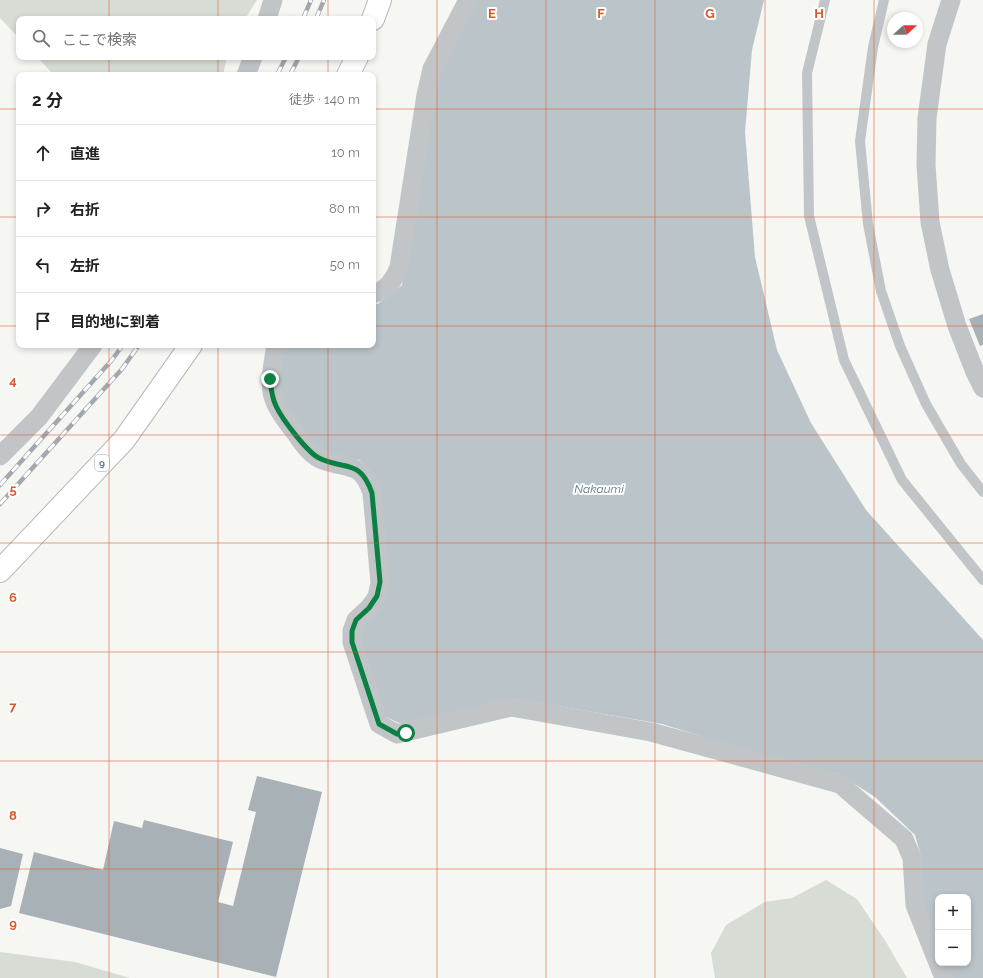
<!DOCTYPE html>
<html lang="ja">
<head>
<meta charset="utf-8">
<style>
  body { margin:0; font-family:Raleway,"Noto Sans JP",sans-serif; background:#f2f2f2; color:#222 }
  .controls { position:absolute; right:12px; bottom:12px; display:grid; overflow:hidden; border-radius:8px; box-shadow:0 2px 6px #0003 }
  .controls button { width:36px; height:36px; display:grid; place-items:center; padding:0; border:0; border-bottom:1px solid #e0e0e0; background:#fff; color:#222; font:20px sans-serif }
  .compass { position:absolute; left:887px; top:12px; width:36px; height:36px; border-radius:50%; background:#fff; box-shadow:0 2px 6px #0003; rotate:69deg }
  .stop { position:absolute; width:12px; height:12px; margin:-9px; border:3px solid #0b8043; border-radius:50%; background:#fff }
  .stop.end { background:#0b8043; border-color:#fff; box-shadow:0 1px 4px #0008 }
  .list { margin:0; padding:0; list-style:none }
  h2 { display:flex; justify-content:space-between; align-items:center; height:52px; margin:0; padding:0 16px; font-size:17px }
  h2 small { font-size:13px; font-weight:400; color:#767676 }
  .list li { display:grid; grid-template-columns:26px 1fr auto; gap:12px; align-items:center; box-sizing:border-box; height:56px; padding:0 16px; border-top:1px solid #e0e0e0 }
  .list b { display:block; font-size:15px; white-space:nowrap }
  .list em { font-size:13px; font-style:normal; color:#767676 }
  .icon { flex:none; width:22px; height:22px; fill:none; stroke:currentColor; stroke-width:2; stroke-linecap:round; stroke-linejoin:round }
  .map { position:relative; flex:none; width:983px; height:978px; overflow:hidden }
  .search { position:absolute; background:#fff; box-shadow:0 2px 6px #0003; left:16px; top:16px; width:360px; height:44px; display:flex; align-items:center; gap:10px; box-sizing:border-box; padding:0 14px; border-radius:8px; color:#767676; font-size:15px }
  .panel { position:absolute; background:#fff; box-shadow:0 2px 6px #0003; left:16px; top:72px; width:360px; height:276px; border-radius:8px }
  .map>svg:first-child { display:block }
  .green { fill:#d7ddd4 }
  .water { fill:#bbc5c9 }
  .building { fill:#a8b1b5 }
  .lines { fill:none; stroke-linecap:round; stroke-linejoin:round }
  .highway-casing { stroke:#b6b9bc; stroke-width:24 }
  .lane { stroke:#c1c5c8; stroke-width:10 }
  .street { stroke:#c1c5c8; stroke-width:19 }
  .highway { stroke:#fff; stroke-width:22 }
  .rail-casing { stroke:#a2a8ad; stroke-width:4.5 }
  .rail { stroke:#fff; stroke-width:3; stroke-dasharray:9; stroke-linecap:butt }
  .route { stroke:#0b8043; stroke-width:5 }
  .grid { fill:none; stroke:#da592e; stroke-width:1; stroke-opacity:0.55 }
  .labels { text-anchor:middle; stroke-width:4; stroke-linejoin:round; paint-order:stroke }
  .shield { fill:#fff; stroke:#949fa8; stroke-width:1 }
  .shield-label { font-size:10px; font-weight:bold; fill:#667682 }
  .water-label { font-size:12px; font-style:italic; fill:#62777f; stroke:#fff }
  .grid-label { font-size:13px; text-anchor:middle; font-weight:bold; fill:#da592e; stroke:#fff; stroke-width:4; stroke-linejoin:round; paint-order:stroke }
</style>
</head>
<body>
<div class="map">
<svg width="983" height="978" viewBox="0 0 983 978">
  <rect width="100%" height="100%" fill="#f6f6f3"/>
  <path class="green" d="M0 0H257L245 19H19V38L0 18Z
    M37 57H227L223 75H54Z
    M826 880 857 899 886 942 907 978H715L711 953 726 925 765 902 792 898Z
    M0 952 75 962 130 978H0Z"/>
  <path class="water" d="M476 0H764L752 50 745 132 755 257 777 350 811 423 866 510 983 640V978H952L946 963H968V897H938V943L922 902 921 856 915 835 875 797 839 774 778 760 662 724 511 698 407 727 380 714 358 641 361 625 381 604 378 487 360 460 325 457 277 400 283 345H373V303L378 304 402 285 429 132 436 79Z"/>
  <path class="building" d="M983 314V345L980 346 969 319Z
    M257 776 322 792 276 977 19 913 34 852 103 870 114 821 142 828 144 820 233 842 218 902 233 906 256 812 248 810Z
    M0 848 23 854 11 906 0 909Z"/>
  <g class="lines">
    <g class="highway-casing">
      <path id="highway" d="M373 19 380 0
        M348 75 357 57
        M0 571 124 440 191 345"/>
    </g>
    <path class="lane" d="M825 0 807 73 809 216 844 360 902 480 983 580
      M884 0 873 47 860 141 868 224 881 291 900 346 926 404 961 464 983 492"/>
    <path class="street" d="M951 0 937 44 927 118 926 165 930 222 940 270 957 326 975 372 983 388
      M267 19 273 0
      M246 75 253 57
      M373 294C386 291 395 279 399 267L426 95 432 69 468 0
      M276 345C268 392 267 397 297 435 303 444 310 454 320 459 346 470 361 459 372 493L380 583 377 597 369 608 356 620 352 631V642L379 724 397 734 511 707 651 732 840 784 904 839 912 858 915 905 944 978
      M0 456 39 417 93 345"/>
    <use href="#highway" class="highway"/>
    <g class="rail-casing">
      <path id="rail" d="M303 19 311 0
        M316 19 324 0
        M277 75 286 57
        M290 75 299 57
        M0 485 111 361 123 345
        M0 504 122 369 139 345"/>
    </g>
    <use href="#rail" class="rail"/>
  </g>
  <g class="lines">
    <path class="route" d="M270 379C271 389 272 398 276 406 282 419 307 452 319 458 345 471 360 458 372 493L380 582 377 596 369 608 356 620 352 631V642L379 724 397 734 406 733"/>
  </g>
  <path class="grid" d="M109 0V19M218 0V19M328 0V19M437 0V978M546 0V978M655 0V978M765 0V978M874 0V978M109 57V75M218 57V75M328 57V75M0 109H19M373 109H983M0 217H19M373 217H983M0 326H19M373 326H983M109 345V978M218 345V978M328 345V978M0 435H983M0 543H983M0 652H983M0 761H983M0 869H983"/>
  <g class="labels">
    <rect class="shield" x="95" y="455" width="14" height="16" rx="3"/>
    <g class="shield-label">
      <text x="102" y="467">9</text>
    </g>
    <g class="water-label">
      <text x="599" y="493">Nakaumi</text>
    </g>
  </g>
  <g class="grid-label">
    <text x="492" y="18">E</text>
    <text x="601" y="18">F</text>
    <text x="710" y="18">G</text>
    <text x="819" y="18">H</text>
    <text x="13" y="385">4</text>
    <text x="13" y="494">5</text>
    <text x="13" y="602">6</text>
    <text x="13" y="711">7</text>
    <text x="13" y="820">8</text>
    <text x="13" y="928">9</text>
  </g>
</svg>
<div class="controls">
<button>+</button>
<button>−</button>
</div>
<svg class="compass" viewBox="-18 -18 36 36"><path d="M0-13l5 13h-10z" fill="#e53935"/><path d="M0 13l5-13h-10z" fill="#767676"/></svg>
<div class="stop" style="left:406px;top:733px"></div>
<div class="stop end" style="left:270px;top:379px"></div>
<div class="search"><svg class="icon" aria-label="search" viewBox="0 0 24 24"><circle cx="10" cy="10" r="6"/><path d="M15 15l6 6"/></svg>ここで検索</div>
<section class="panel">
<h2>2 分<small>徒歩 · 140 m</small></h2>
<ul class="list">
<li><svg class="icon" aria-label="ahead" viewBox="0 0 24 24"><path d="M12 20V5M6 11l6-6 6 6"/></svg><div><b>直進</b></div><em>10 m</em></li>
<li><svg class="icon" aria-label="right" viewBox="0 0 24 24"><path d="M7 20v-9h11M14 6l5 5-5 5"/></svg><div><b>右折</b></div><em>80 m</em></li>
<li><svg class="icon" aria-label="left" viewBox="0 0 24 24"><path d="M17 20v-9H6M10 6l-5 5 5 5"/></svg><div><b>左折</b></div><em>50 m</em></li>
<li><svg class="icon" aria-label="arrive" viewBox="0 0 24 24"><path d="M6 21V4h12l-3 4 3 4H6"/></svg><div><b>目的地に到着</b></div></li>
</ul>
</section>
</div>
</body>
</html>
